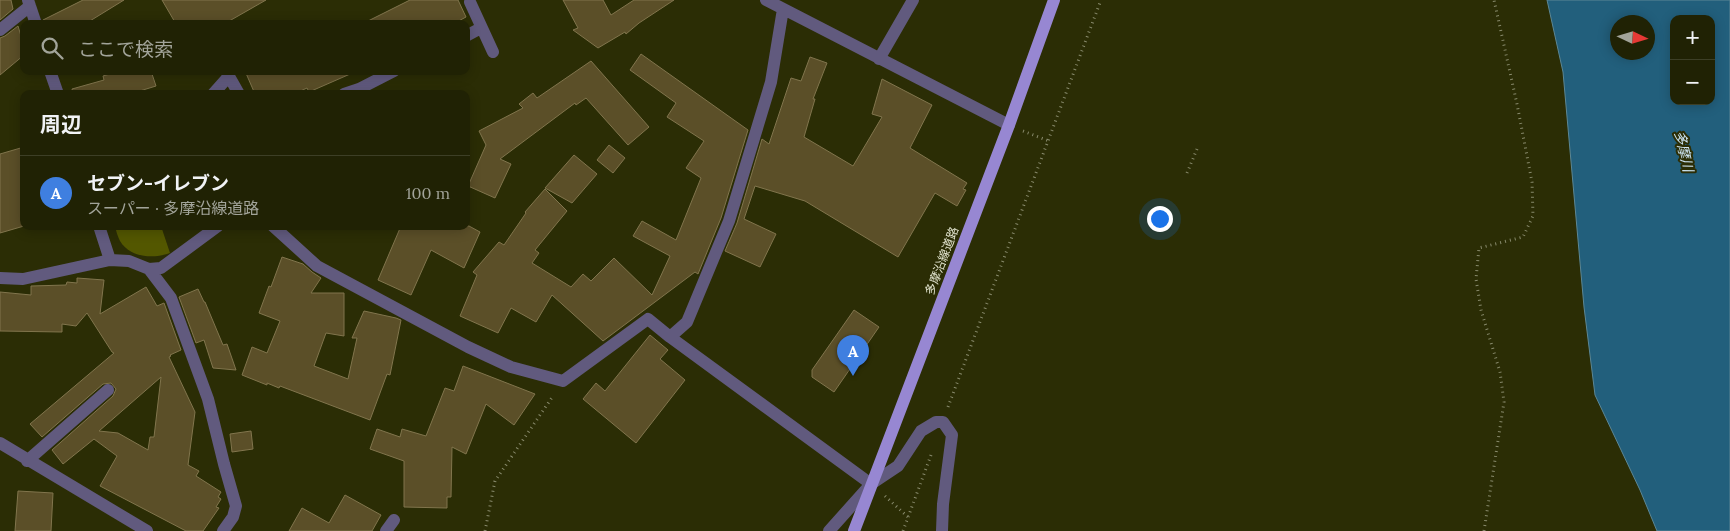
<!DOCTYPE html>
<html lang="ja">
<head>
<meta charset="utf-8">
<style>
  body { margin:0; font-family:Lora,"Noto Sans JP",serif; background:#282a0e; color:#f1f3f6 }
  .controls { position:absolute; right:15px; top:15px; display:grid; overflow:hidden; border-radius:10px; box-shadow:0 2px 12px #0003 }
  .controls button { width:45px; height:45px; display:grid; place-items:center; padding:0; border:0; border-bottom:1px solid #3d3f26; background:#202204; color:#f1f3f6; font:25px sans-serif }
  .compass { position:absolute; left:1610px; top:15px; width:45px; height:45px; border-radius:50%; background:#202204; box-shadow:0 2px 12px #0003; rotate:94deg }
  .you { position:absolute; left:1159px; top:218px; width:18px; height:18px; margin:-12px; border:4px solid #fff; border-radius:50%; background:#1a73e8; box-shadow:0 0 0 8px #1a73e833 }
  .badge { display:grid; place-items:center; width:32px; height:32px; border-radius:50%; background:#baaaf7; color:#fff; font-size:16px; font-weight:700 }
  .pin { position:absolute; translate:-50% -41px; filter:drop-shadow(0 1px 2px #0008) }
  .pin::after { content:''; position:absolute; top:26px; width:18px; height:15px; background:inherit; clip-path:polygon(0 0,100% 0,50% 100%) }
  .list { margin:0; padding:0; list-style:none }
  h2 { display:flex; justify-content:space-between; align-items:center; height:65px; margin:0; padding:0 20px; font-size:21px }
  h2 small { font-size:16px; font-weight:400; color:#a2a49a }
  .list li { display:grid; grid-template-columns:32px 1fr auto; gap:15px; align-items:center; box-sizing:border-box; height:75px; padding:0 20px; border-top:1px solid #3d3f26 }
  .list b { display:block; font-size:19px; white-space:nowrap }
  .list p { margin:0; font-size:16px; white-space:nowrap; color:#a2a49a }
  .list em { font-size:16px; font-style:normal; color:#a2a49a }
  .icon { flex:none; width:28px; height:28px; fill:none; stroke:currentColor; stroke-width:2; stroke-linecap:round; stroke-linejoin:round }
  .map { position:relative; flex:none; width:1730px; height:531px; overflow:hidden }
  .search { position:absolute; background:#202204; box-shadow:0 2px 12px #0003; left:20px; top:20px; width:450px; height:55px; display:flex; align-items:center; gap:12px; box-sizing:border-box; padding:0 18px; border-radius:10px; color:#a2a49a; font-size:19px }
  .panel { position:absolute; background:#202204; box-shadow:0 2px 12px #0003; left:20px; top:90px; width:450px; height:140px; border-radius:10px }
  .map>svg:first-child { display:block }
  .green { fill:#535700 }
  .water { fill:#225f7c; stroke:#5c8795; fill-rule:evenodd }
  .building { fill:#5b4f28; stroke:#81754d; fill-rule:evenodd }
  .lines { fill:none; stroke-linecap:round; stroke-linejoin:round }
  .path { stroke:#888a6c; stroke-width:3; stroke-dasharray:1 4; stroke-linecap:butt }
  .minor { stroke:#615a7e; stroke-width:12 }
  .major { stroke:#9787d2; stroke-width:12 }
  .labels { text-anchor:middle; stroke-width:4; stroke-linejoin:round; paint-order:stroke }
  .street-label { font-size:12px; fill:#e3e5d0; stroke:#2b2d05 }
  .water-label { font-size:14px; font-style:italic; fill:#cee6f4; stroke:#2b2d05 }
</style>
</head>
<body>
<div class="map">
<svg width="1730" height="531" viewBox="0 0 1730 531">
  <rect width="100%" height="100%" fill="#2b2d05"/>
  <path class="green" d="M115 226H161L170 253C154 259 130 258 120 241 118 237 116 231 115 226Z"/>
  <path class="water" d="M1547 0H1730V531H1657L1640 490 1595 395 1584 307 1563 72ZM1674 19H1711V101H1674ZM1618 22H1648V52H1618Z"/>
  <path class="building" d="M0 0H11L13 9 0 20Z
    M83 0H124L85 24H44L43 20Z
    M162 0H266L224 24H176Z
    M410 0H458L466 17 453 24H362Z
    M563 0H603L611 15 634 0H674L639 23 626 34 625 32 598 48 573 30 578 28Z
    M18 26 24 46V55L0 75V38L5 36Z
    M641 54 748 130 721 218 698 274 695 272 603 341 552 295 536 322 511 308 498 333 460 316 477 275 473 272 499 242 504 245 526 213 525 212 545 189 567 211 535 250 539 253 532 263 571 287 583 274 591 281 614 258 652 295 670 256 633 236 642 221 676 240 701 178 686 168 704 141 667 117 676 103 630 70Z
    M810 57 827 63 813 99H815L804 137 853 166 882 117 872 114 882 79 932 105 910 148 967 183 963 189 966 190 957 206 935 193 898 257 805 201 755 186 744 219 776 234 760 267 725 251 737 223 762 139 769 144 791 78 801 81Z
    M591 61 649 127 628 145 586 98 576 105 575 103 500 159 511 164 495 198 468 186 486 145 479 131 523 108 519 104 533 93 537 98Z
    M120 71H151L156 86 130 94H73L72 89 104 80 103 76Z
    M245 71H357L309 92 307 88 294 94H255Z
    M609 145 625 158 613 173 597 160Z
    M24 147V226L0 233V154Z
    M574 155 597 174 572 203 545 188Z
    M401 226H469L480 232 464 268 431 250 411 295 378 280Z
    M282 257 303 264 312 272 321 278 311 293H344V336L326 333 314 366 348 379 357 338H352L364 311 396 318 401 320 390 375 387 374 370 420 280 386 279 388 267 383V385L242 375 252 347 267 353 280 321 259 313 269 286 271 287Z
    M77 278 104 280 100 314 146 287 157 306 164 303 181 350 170 355 171 356 169 357 195 412 188 465 199 471 196 476 221 492 218 497 221 499 216 507 219 508 203 531H186L100 486 117 456 94 439 63 464 52 450 113 396 116 389 111 383 103 384 42 437 30 424 114 353 112 352 87 313 76 326 62 324V332L0 331V292L31 295V286L66 285 67 282 77 283ZM161 377 154 437H150L148 450 118 433 99 431Z
    M198 289 204 302H205L223 345 227 344 236 370 213 368 204 340 196 343 179 297Z
    M854 310 879 327 834 392 812 377V370Z
    M650 335 668 350 660 359 685 380 636 443 583 399 596 383 605 391Z
    M463 366 535 394 514 425 486 404 466 454 452 447 451 497H447V508L404 507V461L370 449 377 429 400 437 402 429 426 436 445 388 454 391Z
    M251 431 253 449 232 452 230 434Z
    M18 491 53 493 51 531H15Z
    M345 495 381 515 372 531H289L302 508 329 523Z"/>
  <g class="lines">
    <path class="path" d="M1023 131 1049 141
      M1187 173 1197 149
      M948 407 1101 0
      M885 496 908 517
      M485 531 495 481 553 396
      M903 531 931 455
      M1484 531 1504 402 1500 372 1481 310 1476 279 1479 248 1523 237 1533 216 1532 182 1517 104 1494 0"/>
    <path class="minor" d="M28 0 36 24
      M766 0 1009 125
      M470 2 493 52
      M0 30 30 6
      M466 36 481 28
      M879 59 913 0
      M50 71 58 94
      M226 71 239 94
      M213 94 229 76
      M344 94 359 89 394 71
      M99 226 110 260
      M273 226 317 266 468 347 511 367 563 381 648 319 670 337 871 484
      M149 269 161 268 218 226
      M0 278 23 279 110 260 129 261 149 269 171 298 208 399 224 464 236 506 233 517 223 531
      M670 337 687 322 729 221 771 82 783 9
      M0 443 147 531
      M27 461 108 390
      M386 531 394 520
      M829 531 871 484 898 466 921 431 936 422H943L952 435 943 504 942 531"/>
    <path class="major" d="M854 531 1009 125 1054 0"/>
  </g>
  <g class="labels">
    <g class="street-label">
      <text transform="translate(942 261) rotate(-69)" y="4">多摩沿線道路</text>
    </g>
    <g class="water-label">
      <text transform="translate(1684 151) rotate(77)" y="5">多摩川</text>
    </g>
  </g>
</svg>
<div class="controls">
<button>+</button>
<button>−</button>
</div>
<svg class="compass" viewBox="-18 -18 36 36"><path d="M0-13l5 13h-10z" fill="#e53935"/><path d="M0 13l5-13h-10z" fill="#a2a49a"/></svg>
<div class="you"></div>
<div class="pin badge" style="left:853px;top:376px;background:#3f7fe0">A</div>
<div class="search"><svg class="icon" aria-label="search" viewBox="0 0 24 24"><circle cx="10" cy="10" r="6"/><path d="M15 15l6 6"/></svg>ここで検索</div>
<section class="panel">
<h2>周辺<small></small></h2>
<ul class="list">
<li><span class="badge" style="background:#3f7fe0">A</span><div><b>セブン-イレブン</b><p>スーパー · 多摩沿線道路</p></div><em>100 m</em></li>
</ul>
</section>
</div>
</body>
</html>
